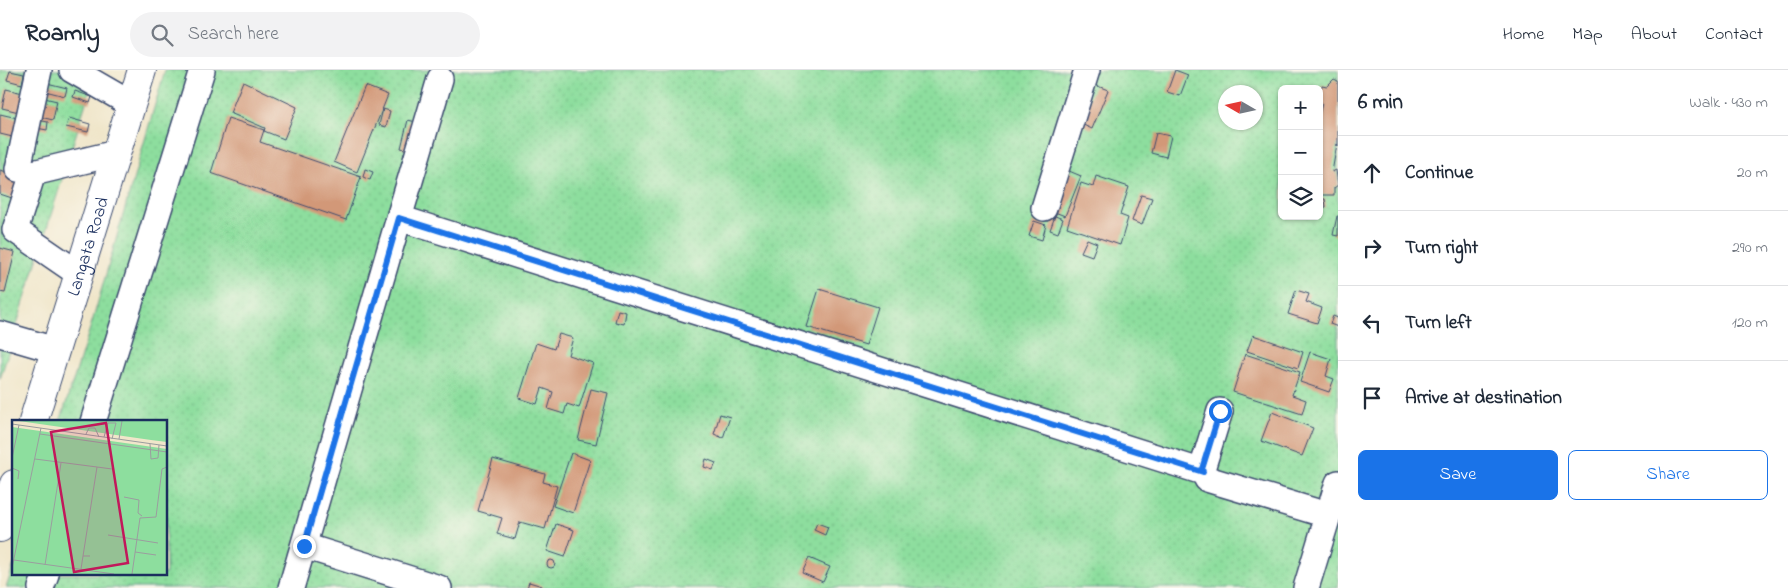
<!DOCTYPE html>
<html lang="en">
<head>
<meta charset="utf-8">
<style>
  body { margin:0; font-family:"Indie Flower",sans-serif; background:#f2f2f3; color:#1f2937 }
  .controls { position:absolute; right:15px; top:15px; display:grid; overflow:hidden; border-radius:8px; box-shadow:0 1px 4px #0004 }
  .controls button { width:45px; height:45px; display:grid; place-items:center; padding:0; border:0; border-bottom:1px solid #e0e1e3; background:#fff; color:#1f2937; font:25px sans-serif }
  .compass { position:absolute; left:1218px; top:15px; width:45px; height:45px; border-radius:50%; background:#fff; box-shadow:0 1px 4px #0004; rotate:279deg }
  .stop { position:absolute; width:15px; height:15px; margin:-11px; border:4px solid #1a73e8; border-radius:50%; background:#fff }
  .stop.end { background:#1a73e8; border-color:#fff; box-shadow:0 1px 5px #0008 }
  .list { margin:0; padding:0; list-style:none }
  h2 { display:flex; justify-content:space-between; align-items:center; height:65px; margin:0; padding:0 20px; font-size:21px }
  h2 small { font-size:16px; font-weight:400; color:#747a83 }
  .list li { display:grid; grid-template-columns:32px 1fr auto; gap:15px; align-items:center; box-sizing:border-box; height:75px; padding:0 20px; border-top:1px solid #e0e1e3 }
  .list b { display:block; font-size:19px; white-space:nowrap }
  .list em { font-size:16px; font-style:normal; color:#747a83 }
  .actions { display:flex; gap:10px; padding:15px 20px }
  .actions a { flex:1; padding:11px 0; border:1px solid #1a73e8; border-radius:8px; text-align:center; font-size:18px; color:#1a73e8 }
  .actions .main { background:#1a73e8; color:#fff }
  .icon { flex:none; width:28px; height:28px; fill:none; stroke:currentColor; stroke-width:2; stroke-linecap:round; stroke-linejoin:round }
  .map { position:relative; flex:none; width:1338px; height:518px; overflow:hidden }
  header { display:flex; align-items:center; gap:30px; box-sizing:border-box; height:70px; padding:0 25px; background:#fff; border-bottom:1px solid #e0e1e3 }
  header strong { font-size:24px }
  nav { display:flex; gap:28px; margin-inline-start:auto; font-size:18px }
  .search { width:350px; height:45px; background:#f2f2f3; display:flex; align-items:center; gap:12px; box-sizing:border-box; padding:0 18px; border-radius:28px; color:#747a83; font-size:19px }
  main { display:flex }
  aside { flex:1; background:#fff }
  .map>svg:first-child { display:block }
  .park { fill:url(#park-dots); stroke:#54867e; fill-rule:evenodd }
  .building { fill:#d29878 }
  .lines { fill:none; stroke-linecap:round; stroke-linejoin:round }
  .minor-casing { stroke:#3b4a6e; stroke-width:28 }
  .major-casing { stroke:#3b4a6e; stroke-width:30 }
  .minor { stroke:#fff; stroke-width:25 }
  .major { stroke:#fff; stroke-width:28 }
  .route { stroke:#1a73e8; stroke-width:6 }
  .labels { text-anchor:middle; stroke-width:4.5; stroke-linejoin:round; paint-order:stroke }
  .street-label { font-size:18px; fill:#1b2f5e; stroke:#fbf7ec }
  .inset-road { fill:none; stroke:#9b9d9f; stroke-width:1 }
  .view { fill:#c2185b; fill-opacity:0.15; stroke:#c2185b; stroke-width:2.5 }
  .inset-edge { fill:none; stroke:#1b2f5e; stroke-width:2.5 }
</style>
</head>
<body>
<header>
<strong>Roamly</strong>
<div class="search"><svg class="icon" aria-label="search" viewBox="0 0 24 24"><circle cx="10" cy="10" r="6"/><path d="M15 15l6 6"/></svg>Search here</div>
<nav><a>Home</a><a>Map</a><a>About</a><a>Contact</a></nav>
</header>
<main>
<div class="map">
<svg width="1338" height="518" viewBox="0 0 1338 518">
  <defs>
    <pattern id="park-dots" width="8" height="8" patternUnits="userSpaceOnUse" patternTransform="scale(1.25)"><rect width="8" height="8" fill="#8dde9e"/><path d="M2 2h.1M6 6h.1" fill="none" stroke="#79bf8a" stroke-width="1.8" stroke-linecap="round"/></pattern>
  </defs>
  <rect width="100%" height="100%" fill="#fbf7ec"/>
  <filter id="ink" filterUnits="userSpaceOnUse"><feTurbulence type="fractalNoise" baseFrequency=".02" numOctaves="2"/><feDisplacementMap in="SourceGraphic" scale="10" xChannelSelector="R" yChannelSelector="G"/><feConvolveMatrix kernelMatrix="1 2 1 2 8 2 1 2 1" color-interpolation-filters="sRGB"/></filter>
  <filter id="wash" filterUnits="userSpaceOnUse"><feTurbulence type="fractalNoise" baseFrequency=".0096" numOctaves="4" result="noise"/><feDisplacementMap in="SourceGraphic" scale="20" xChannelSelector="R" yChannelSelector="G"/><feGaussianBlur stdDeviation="1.12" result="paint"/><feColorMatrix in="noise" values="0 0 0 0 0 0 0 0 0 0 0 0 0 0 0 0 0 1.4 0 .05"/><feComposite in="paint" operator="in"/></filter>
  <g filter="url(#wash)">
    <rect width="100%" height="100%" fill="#f0e6ca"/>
    <path class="park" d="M0 0H96L0 309Z
      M165 0H1338V518H6L14 494V504H166V352H60L93 249ZM1282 19H1319V146H1282ZM1226 22H1256V52H1226Z"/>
    <g id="blocks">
      <path class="building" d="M1175 0 1188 5 1180 26 1167 22Z
        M10 1 24 4 22 14 7 10Z
        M31 9 67 18 65 26 29 17Z
        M1334 9 1338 11V76L1337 74 1332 102 1336 100 1338 115 1334 118V125H1319V45L1322 33 1319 32V23L1322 15 1327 16Z
        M243 11 297 37 284 69 264 61 265 58 230 43Z
        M1095 15 1108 20 1092 59 1079 53Z
        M365 16 388 25 357 102 334 92Z
        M6 19 57 31 53 50 2 38Z
        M75 21 92 27 90 33 73 27Z
        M383 39 390 41 386 57 379 55Z
        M0 44 26 50 21 69 0 64Z
        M69 48 90 54 88 62 66 57Z
        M228 48 264 60 260 72 361 107 346 150 211 103Z
        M32 49 48 52 47 60 31 57Z
        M408 50 420 53 412 81 401 78Z
        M1156 63 1171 66 1166 87 1151 83Z
        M365 99 373 102 370 110 363 107Z
        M0 100 25 107 18 130 0 124Z
        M1069 101 1081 106 1065 146 1052 141Z
        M1096 106 1129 117 1120 145 1128 148 1120 175 1067 157 1081 113 1093 117Z
        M1141 125 1152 128 1142 155 1132 151Z
        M1319 129H1325L1326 137 1319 138Z
        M1055 146 1063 149 1058 163 1050 160Z
        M1337 146H1338V166L1333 165Z
        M1034 151 1046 155 1042 170 1029 166Z
        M1087 169 1097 173 1092 186 1081 182Z
        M0 178 15 182 5 223 0 222Z
        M819 219 878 237 866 275 807 257Z
        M1296 220 1309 224 1306 232 1322 238 1317 253 1288 244Z
        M618 240 626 242 624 254 615 252Z
        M1333 246 1338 248V257L1330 254Z
        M559 264 573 268 568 285 593 293 579 338 567 334 564 344 548 339 553 322 542 318 537 334 519 328 536 273 554 279Z
        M1253 265 1303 282 1298 298 1247 281Z
        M1310 282 1331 289 1326 306 1334 309 1329 322 1300 312Z
        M1245 284 1300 302 1292 325 1306 330 1302 344 1233 322Z
        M591 319 608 323 596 374 578 370Z
        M1272 342 1313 358 1302 386 1261 371Z
        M720 344 730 347 723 368 714 364Z
        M571 383 590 390 573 443 553 436Z
        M493 389 545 404 543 412 557 416 545 459 520 452 515 469 497 464 502 448 478 441Z
        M706 389 716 393 713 400 704 397Z
        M817 453 828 457 825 465 814 460Z
        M556 454 574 460 565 487 547 481Z
        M809 488 830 497 823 512 802 503Z
        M547 494a4 4 0 1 1 8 0a4 4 0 1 1-8 0Z
        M529 512 542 516V518H527Z"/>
    </g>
  </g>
  <g filter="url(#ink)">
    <use href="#blocks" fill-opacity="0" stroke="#3b4a6e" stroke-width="1"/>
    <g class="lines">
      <g class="minor-casing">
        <path id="minor" d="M72 0 131 34
          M18 99 39 0
          M1044 138 1087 0
          M399 148 440 9
          M79 204 15 160 33 103 116 83
          M0 264 55 280
          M1220 341 1202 399 1207 409 1327 445
          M93 352 202 0
          M304 476 439 518
          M41 518 46 504
          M291 518 399 148 1203 402
          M1306 518 1338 413"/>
      </g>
      <g class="major-casing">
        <g id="major">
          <path id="s1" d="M33 352 142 0"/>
          <path d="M0 458 14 414"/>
        </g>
      </g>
      <use href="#minor" class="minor"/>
      <use href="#major" class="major"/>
    </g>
  </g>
  <g class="lines" filter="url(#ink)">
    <path class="route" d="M304 476 399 148 1203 402 1202 399 1220 341"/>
  </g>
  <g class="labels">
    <g class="street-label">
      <text dy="6" stroke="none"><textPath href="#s1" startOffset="184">Langata Road</textPath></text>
    </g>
  </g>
  <g transform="translate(12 350)">
    <rect width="155" height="155" fill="#f0e6ca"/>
    <path d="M7 1H155V22L139 20ZM0 7 155 29V154H0Z" fill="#8dde9e"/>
    <path class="inset-road" d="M0 4 155 26M28 14 155 32M74 14 77 8H83L87 17M92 17 96 3H104L100 19M107 19 110 1M138 24 139 39 146 38 147 25M23 39 85 47 71 136M85 47 100 49M6 59 7 51 0 48V38L7 5M112 77 127 80 126 93 130 96M96 115 146 123M123 132 144 135M2 140 102 154M33 145 49 43M0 148 29 8M69 149 71 136H78M120 154 128 98 144 97 150 49 155 47"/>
    <path class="view" d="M94 3 116 143 62 152 39 12Z"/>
    <rect width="155" height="155" class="inset-edge"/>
  </g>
</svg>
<div class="controls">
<button>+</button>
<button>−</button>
<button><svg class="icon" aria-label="layers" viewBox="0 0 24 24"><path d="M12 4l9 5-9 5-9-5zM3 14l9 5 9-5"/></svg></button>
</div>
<svg class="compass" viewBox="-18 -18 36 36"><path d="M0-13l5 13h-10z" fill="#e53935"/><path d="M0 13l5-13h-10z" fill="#747a83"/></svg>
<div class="stop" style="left:1220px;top:341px"></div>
<div class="stop end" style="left:304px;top:476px"></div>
</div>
<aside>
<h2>6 min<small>Walk · 430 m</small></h2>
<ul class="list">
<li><svg class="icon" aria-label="ahead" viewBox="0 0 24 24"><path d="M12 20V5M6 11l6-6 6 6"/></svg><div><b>Continue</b></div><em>20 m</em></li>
<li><svg class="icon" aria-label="right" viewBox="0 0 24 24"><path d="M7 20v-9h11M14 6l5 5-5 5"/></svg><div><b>Turn right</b></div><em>290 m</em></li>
<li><svg class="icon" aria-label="left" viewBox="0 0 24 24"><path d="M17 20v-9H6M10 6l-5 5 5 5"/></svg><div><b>Turn left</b></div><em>120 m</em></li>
<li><svg class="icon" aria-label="arrive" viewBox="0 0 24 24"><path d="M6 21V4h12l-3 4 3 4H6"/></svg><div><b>Arrive at destination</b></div></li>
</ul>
<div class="actions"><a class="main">Save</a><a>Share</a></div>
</aside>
</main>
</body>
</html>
